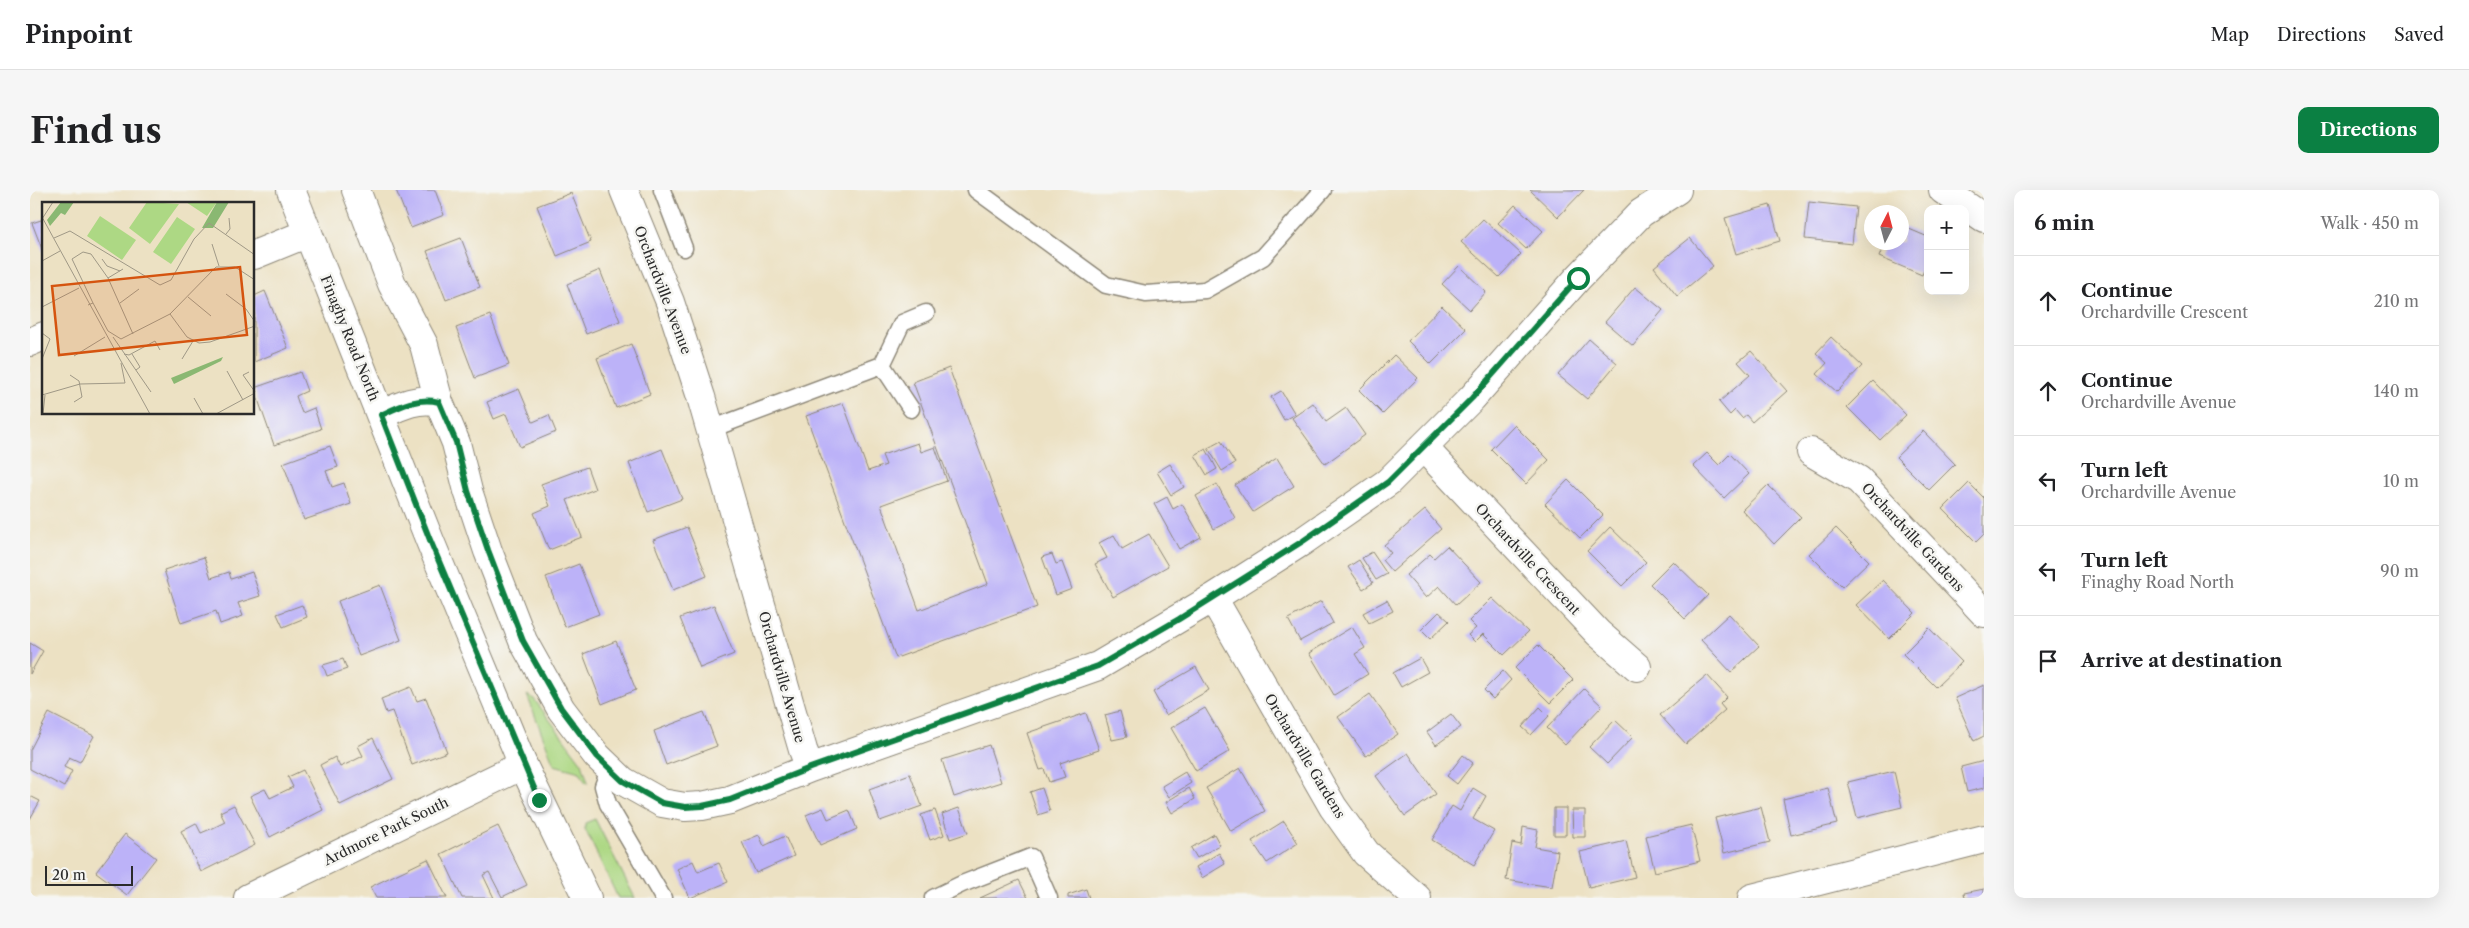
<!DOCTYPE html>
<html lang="en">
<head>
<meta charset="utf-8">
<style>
  body { margin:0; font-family:"Libre Caslon Text",serif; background:#f6f6f6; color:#202124 }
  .controls { position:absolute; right:15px; top:15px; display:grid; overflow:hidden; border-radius:10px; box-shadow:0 5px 20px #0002 }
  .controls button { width:45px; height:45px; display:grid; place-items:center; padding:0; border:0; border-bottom:1px solid #e0e0e0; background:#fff; color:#202124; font:25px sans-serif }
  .compass { position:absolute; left:1834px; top:15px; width:45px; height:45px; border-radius:50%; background:#fff; box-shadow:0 5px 20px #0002; rotate:6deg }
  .scale { position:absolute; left:15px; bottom:12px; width:88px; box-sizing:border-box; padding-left:5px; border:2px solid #2b2b2b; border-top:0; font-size:14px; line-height:18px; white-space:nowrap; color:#2b2b2b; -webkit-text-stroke:4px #f6f6f2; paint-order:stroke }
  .stop { position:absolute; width:15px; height:15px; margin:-11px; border:4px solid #0b8043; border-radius:50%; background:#fff }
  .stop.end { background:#0b8043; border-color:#fff; box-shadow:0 1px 5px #0008 }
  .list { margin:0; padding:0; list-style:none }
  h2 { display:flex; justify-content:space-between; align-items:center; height:65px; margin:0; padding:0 20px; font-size:21px }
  h2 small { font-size:16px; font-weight:400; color:#757577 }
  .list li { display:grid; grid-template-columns:32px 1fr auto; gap:15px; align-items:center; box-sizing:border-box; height:90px; padding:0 20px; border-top:1px solid #e0e0e0 }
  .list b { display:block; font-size:19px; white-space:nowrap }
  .list p { margin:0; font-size:16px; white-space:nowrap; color:#757577 }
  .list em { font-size:16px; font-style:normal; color:#757577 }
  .icon { flex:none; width:28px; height:28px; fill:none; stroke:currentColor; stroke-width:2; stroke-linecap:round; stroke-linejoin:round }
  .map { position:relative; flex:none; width:1954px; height:708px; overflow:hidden; border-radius:10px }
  header { display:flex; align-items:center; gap:30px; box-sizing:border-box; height:70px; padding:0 25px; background:#fff; border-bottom:1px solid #e0e0e0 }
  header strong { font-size:24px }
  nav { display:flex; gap:28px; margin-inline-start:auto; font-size:18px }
  .intro { display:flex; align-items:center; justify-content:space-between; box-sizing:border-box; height:120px; padding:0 30px }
  h1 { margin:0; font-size:35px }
  .button { padding:12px 22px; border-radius:10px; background:#0b8043; color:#fff; font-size:18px; font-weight:700 }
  main { display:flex; gap:30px; padding:0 30px }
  aside { flex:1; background:#fff; border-radius:10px; box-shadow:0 5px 20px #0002 }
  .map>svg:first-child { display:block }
  .green { fill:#add884; stroke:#6c8258 }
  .building { fill:#bcb2f8 }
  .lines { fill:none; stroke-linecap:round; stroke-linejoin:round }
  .service-casing { stroke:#8c8677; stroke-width:19 }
  .minor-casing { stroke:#8c8677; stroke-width:30 }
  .tertiary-casing { stroke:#8c8677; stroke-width:30 }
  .service { stroke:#fff; stroke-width:16 }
  .minor { stroke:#fff; stroke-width:28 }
  .tertiary { stroke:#fff; stroke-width:28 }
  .route { stroke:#0b8043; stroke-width:6 }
  .labels { text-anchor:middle; stroke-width:5; stroke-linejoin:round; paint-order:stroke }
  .street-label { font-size:14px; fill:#2b2b2b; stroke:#f6f6f2 }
  .inset-road { fill:none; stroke:#9f9886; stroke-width:1 }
  .view { fill:#d5540f; fill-opacity:0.15; stroke:#d5540f; stroke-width:2.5 }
  .inset-edge { fill:none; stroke:#2b2b2b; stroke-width:2.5 }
</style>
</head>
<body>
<header>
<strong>Pinpoint</strong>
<nav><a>Map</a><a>Directions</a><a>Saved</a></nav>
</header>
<div class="intro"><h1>Find us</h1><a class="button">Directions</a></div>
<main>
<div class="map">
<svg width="1954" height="708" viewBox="0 0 1954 708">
  <rect width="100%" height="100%" fill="#f6f6f2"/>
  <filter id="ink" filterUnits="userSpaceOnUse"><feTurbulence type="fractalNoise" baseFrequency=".02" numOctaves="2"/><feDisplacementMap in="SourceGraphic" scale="10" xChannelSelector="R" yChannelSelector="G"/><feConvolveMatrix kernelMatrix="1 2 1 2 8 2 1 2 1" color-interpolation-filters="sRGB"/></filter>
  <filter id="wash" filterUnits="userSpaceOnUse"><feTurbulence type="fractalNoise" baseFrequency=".0096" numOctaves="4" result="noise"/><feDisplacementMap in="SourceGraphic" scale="20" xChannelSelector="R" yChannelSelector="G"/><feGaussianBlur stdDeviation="1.12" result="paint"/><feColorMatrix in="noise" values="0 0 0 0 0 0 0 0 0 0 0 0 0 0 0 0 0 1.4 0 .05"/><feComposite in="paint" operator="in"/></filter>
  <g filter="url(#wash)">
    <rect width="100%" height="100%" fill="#ece1c3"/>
    <path class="green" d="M497 505 504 509 552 573 558 592 556 593 550 582 524 575Z
      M565 629 605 708H588L555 639V633Z"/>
    <g id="blocks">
      <path class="building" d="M366 0H405L414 25 381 38Z
        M1500 0H1554L1528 27Z
        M541 3 561 52 527 66 507 16Z
        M1779 12 1826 17 1822 54 1775 49Z
        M1485 15 1513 41 1496 59 1468 33Z
        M1740 15 1750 51 1706 64 1695 28Z
        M14 29V64L2 33Z
        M1453 29 1491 64 1469 87 1431 52Z
        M1872 36 1898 47V70L1892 85 1849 67 1855 52H1872Z
        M431 48 450 97 416 110 397 61Z
        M1660 48 1683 76 1647 106 1624 77Z
        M1429 76 1456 102 1440 120 1412 94Z
        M570 80 590 131 556 144 537 94Z
        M1605 97 1633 120 1603 156 1575 132Z
        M235 101 258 158 224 172V106Z
        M1412 116 1436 139 1401 174 1378 151Z
        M460 125 479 175 445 188 426 138Z
        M1801 147 1832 176 1807 202 1787 184 1797 173 1786 163Z
        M1559 149 1587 173 1557 209 1528 185Z
        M601 154 620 204 586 218 567 168Z
        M1721 161 1757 201 1722 232 1716 225 1712 228 1705 220 1700 225 1689 212 1720 185 1708 172Z
        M1364 165 1388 188 1353 224 1329 200Z
        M919 178 1007 417 866 468 776 226 813 213 838 281 856 275 852 265 888 253 891 262 905 257 917 291 851 315 889 420 958 394 883 192Z
        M270 182 277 201 266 206 269 215 272 223 284 218 291 239 244 255 224 198Z
        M1843 191 1876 225 1850 250 1817 217Z
        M489 199 503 232 519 225 526 242 490 257 476 224 464 229 457 212Z
        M1251 201 1265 224 1254 230 1241 207Z
        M1283 213 1296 232 1316 218 1335 245 1295 274 1262 228Z
        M1484 235 1519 270 1496 294 1461 259Z
        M1893 241 1925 274 1899 300 1866 267Z
        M1191 251 1205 273 1192 281 1178 258Z
        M300 256 308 277 296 281 302 297 314 293 321 314 274 330 253 273Z
        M632 259 652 309 618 322 599 273Z
        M1176 259 1187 279 1177 285 1165 265Z
        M1677 263 1689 275 1700 264 1719 284 1694 308 1663 276Z
        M1247 268 1264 296 1223 322 1205 295Z
        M1140 274 1154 297 1141 305 1127 282Z
        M557 277 565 299 537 310 552 347 519 360 504 323 520 316 511 294Z
        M1538 290 1573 325 1550 348 1515 314Z
        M1939 293 1954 308V344L1946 352 1913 319Z
        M1187 294 1205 328 1184 339 1166 306Z
        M1738 295 1771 327 1744 354 1712 320Z
        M1137 307 1143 319 1152 314 1171 347 1149 359 1124 314Z
        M1395 320 1411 339 1362 382 1352 370 1361 363 1354 355Z
        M657 337 677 386 643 400 623 350Z
        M1580 337 1616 372 1592 396 1557 361Z
        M1806 338 1839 371 1812 397 1779 364Z
        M1119 344 1138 376 1083 407 1065 374 1077 368 1069 353 1084 345 1092 359Z
        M1417 356 1451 392 1426 415 1409 396 1396 408 1376 385 1400 364 1404 368Z
        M1342 362 1357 384 1346 390 1332 368Z
        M1022 364 1026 374 1032 372 1042 399 1026 405 1012 367Z
        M174 367 181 388 199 382 201 389 222 382 230 406 208 413 213 426 190 434 186 421 151 433 134 380Z
        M1329 370 1343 393 1333 399 1318 377Z
        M1643 371 1678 405 1655 429 1620 394Z
        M549 374 569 424 535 437 516 387Z
        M1853 390 1885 423 1859 449 1826 415Z
        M350 395 371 450 329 466 308 411Z
        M1462 408 1498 442 1474 465 1453 444 1445 452 1438 445 1446 438 1439 431Z
        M1357 410 1363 421 1339 433 1333 423Z
        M1291 411 1303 433 1270 451 1258 429Z
        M272 415 277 427 253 437 247 424Z
        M684 415 704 464 670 478 650 428Z
        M1409 422 1419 431 1400 449 1391 440Z
        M1699 424 1729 456 1701 482 1671 450Z
        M1322 437 1335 458 1325 464 1338 484 1304 505 1279 463Z
        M1899 438 1932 472 1906 497 1873 464Z
        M586 451 606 500 572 514 553 464Z
        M0 453 13 461 0 484Z
        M1508 455 1543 490 1520 513 1485 478Z
        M1390 468 1398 482 1371 497 1363 483Z
        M313 469 317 479 297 486 293 475Z
        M1166 477 1179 500 1136 525 1123 502Z
        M1473 481 1481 490 1463 509 1454 500Z
        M1677 485 1697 507 1690 514 1695 520 1656 554 1630 525Z
        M1954 495V546L1944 551 1925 508Z
        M381 497 387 511 396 508 417 562 382 575 362 521 356 523 351 509Z
        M1554 499 1572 516 1535 555 1517 538Z
        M1340 504 1368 544 1336 566 1308 527Z
        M1510 517 1519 526 1501 545 1492 537Z
        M1175 518 1200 561 1166 581 1141 538Z
        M1090 521 1097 547 1082 550 1075 525Z
        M674 522 687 556 636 575 624 541Z
        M19 523 64 546 50 572 39 567 34 577 42 581 34 597 0 579V560Z
        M1056 523 1069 560 1030 573 1035 587 1019 592 1014 579 1010 580 997 543Z
        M1421 524 1431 537 1406 555 1397 542Z
        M1585 530 1603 547 1577 574 1559 557Z
        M343 548 363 589 310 615 290 575 305 567 310 577 321 572 333 566 328 556Z
        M959 555 971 592 924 607 912 570Z
        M1378 563 1406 604 1375 626 1346 586Z
        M1433 565 1443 573 1427 594 1417 586Z
        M1954 571V598L1937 602 1931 577Z
        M1210 578 1235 621 1201 641 1176 598Z
        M273 580 293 620 240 647 220 606 235 599 240 608 263 597 258 587Z
        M1864 581 1872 617 1827 628 1818 592Z
        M1155 582 1161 593 1139 607 1132 596Z
        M880 584 892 616 850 631 839 599Z
        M1012 598 1020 621 1008 625 1000 602Z
        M1159 598 1165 609 1142 623 1136 612Z
        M1443 598 1456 606 1443 629 1464 641 1444 675 1402 650 1422 616 1430 621Z
        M1798 598 1807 634 1761 645 1753 609Z
        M0 606 10 611 0 629Z
        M204 615 225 655 171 682 151 641 166 633 171 643 183 638 195 632 190 622Z
        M1731 617 1740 652 1694 663 1685 628Z
        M793 618 798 629 819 620 827 639 790 655 776 625Z
        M929 618 938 643 920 649 912 624Z
        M1524 618H1536V645H1524Z
        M905 620 914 645 900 650 891 625Z
        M1542 620H1555V647H1543Z
        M1254 631 1268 653 1237 673 1222 651Z
        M1661 635 1670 671 1625 682 1616 646Z
        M468 636 497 695 472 707 459 682 453 685 464 708H432L411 664Z
        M1493 637 1508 640 1505 657 1528 661 1522 697 1476 690 1482 653 1491 655Z
        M95 644 126 668 97 705 66 682Z
        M1184 644 1190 655 1167 668 1161 658Z
        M729 645 734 656 755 646 764 666 726 683 712 652Z
        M1596 651 1605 687 1559 698 1550 662Z
        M1189 663 1195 674 1172 688 1166 677Z
        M398 669 417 708H346L340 697Z
        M663 671 668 682 689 673 698 692 660 708 647 679Z
        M989 690 998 708H950Z
        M1056 699 1059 708H1038V705Z
        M1954 699V708H1935L1934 703Z"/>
    </g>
  </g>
  <g filter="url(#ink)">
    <use href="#blocks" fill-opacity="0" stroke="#8c8677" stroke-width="1"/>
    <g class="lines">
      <g class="service-casing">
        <path id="service" d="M632 0 654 58
          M946 0 1076 95 1116 104 1175 100 1233 67 1293 0
          M852 175 881 219
          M681 239 852 175 872 133 896 123
          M579 580 573 596 578 614 633 708
          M903 708 932 694 1001 667 1019 708"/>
      </g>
      <g class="minor-casing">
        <path id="minor" d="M326 0 362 94 394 155 409 212
          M594 0 640 112 671 207 773 560 780 578
          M1913 0 1954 28
          M224 65 278 43
          M0 152 14 146
          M351 225C370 216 387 207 409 212L426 253 438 301 458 361 493 451 531 519 567 566 593 591 632 613 655 617 672 616 700 610 780 578 1068 476 1183 408 1273 351 1358 292 1442 208 1548 88 1611 23 1647 0
          M1393 257 1568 443 1607 477
          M1781 262 1829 290 1954 423
          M1183 408 1303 617 1336 663 1387 708
          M218 708 493 575
          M1722 708 1954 649"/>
      </g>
      <g class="tertiary-casing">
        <path id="tertiary" d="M261 0 400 351 493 575 557 708"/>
      </g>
      <use href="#service" class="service"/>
      <use href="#minor" class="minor"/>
      <use href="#tertiary" class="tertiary"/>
    </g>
  </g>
  <g class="lines" filter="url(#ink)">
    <path class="route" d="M509 610 400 350 351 225C370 216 388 207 409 212L426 252 438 301 458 360 493 451 531 518 567 566 593 591 632 613 655 617 672 616 700 610 780 578 1068 476 1149 429 1273 351 1358 292 1442 208 1548 88"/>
  </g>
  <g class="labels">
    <g class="street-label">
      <text transform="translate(633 100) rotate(69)" y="5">Orchardville Avenue</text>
      <text transform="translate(320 148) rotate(68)" y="5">Finaghy Road North</text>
      <text transform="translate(1883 347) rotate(47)" y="5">Orchardville Gardens</text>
      <text transform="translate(1498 369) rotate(47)" y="5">Orchardville Crescent</text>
      <text transform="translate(752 487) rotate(74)" y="5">Orchardville Avenue</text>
      <text transform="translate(1275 566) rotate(59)" y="5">Orchardville Gardens</text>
      <text transform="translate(356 641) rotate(-26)" y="5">Ardmore Park South</text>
    </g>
  </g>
  <g transform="translate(12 12)">
    <rect width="212" height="212" fill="#ece1c3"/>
    <path d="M105 0 137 2 108 42 87 26ZM144 0H175L165 14ZM58 14 94 38 80 58 45 34ZM135 15 153 27 129 62 111 50Z" fill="#add884"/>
    <path d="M19 0H32L23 13 19 11 8 24 5 18ZM175 0H187L171 26H160ZM181 155 179 159 132 182 129 176Z" fill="#8ab872"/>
    <path class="inset-road" d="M0 15 108 212M0 17 11 0M184 32 188 27 187 16M12 36 28 29 118 83 129 78 152 37 167 21 213 53M170 42 177 64M60 57 65 64 78 69M0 59 18 49M66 76 81 67M184 92 204 107 213 120M146 95 169 114M51 101 30 57 41 50 49 52 66 76 91 132M78 101 97 87M46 103 51 101 66 129 79 137 128 112 174 65H193L213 78M0 105 37 86M128 112 145 135 157 141 168 140 213 124M0 131 8 137 0 157M71 135 109 190M82 152 87 153 113 139 118 148M90 152 98 165 94 168M32 154 63 135M140 157 151 139M185 169 201 198M207 170 201 173 213 190M28 173 37 179 40 195 32 200M0 193 38 182 83 181 79 161M152 196 161 212M1 212 3 193M174 212 213 191"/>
    <path class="view" d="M198 65 205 133 17 153 10 84Z"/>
    <rect width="212" height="212" class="inset-edge"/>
  </g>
</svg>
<div class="controls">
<button>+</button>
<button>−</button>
</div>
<svg class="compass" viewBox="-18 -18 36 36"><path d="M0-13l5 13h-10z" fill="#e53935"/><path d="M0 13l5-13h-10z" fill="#757577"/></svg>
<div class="scale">20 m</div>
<div class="stop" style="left:1548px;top:88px"></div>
<div class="stop end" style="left:509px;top:610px"></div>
</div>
<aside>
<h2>6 min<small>Walk · 450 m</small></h2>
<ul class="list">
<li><svg class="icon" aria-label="ahead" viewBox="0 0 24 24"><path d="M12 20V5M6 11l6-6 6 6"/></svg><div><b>Continue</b><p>Orchardville Crescent</p></div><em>210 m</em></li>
<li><svg class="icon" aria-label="ahead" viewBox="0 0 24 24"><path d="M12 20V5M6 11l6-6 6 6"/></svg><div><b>Continue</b><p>Orchardville Avenue</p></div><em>140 m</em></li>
<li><svg class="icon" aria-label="left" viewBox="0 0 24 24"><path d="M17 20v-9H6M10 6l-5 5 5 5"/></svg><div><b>Turn left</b><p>Orchardville Avenue</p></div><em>10 m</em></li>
<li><svg class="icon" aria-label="left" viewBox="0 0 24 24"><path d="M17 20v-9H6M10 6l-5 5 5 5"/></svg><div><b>Turn left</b><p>Finaghy Road North</p></div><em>90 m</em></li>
<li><svg class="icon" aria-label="arrive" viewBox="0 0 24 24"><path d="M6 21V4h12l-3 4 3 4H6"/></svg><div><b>Arrive at destination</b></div></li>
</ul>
</aside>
</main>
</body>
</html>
